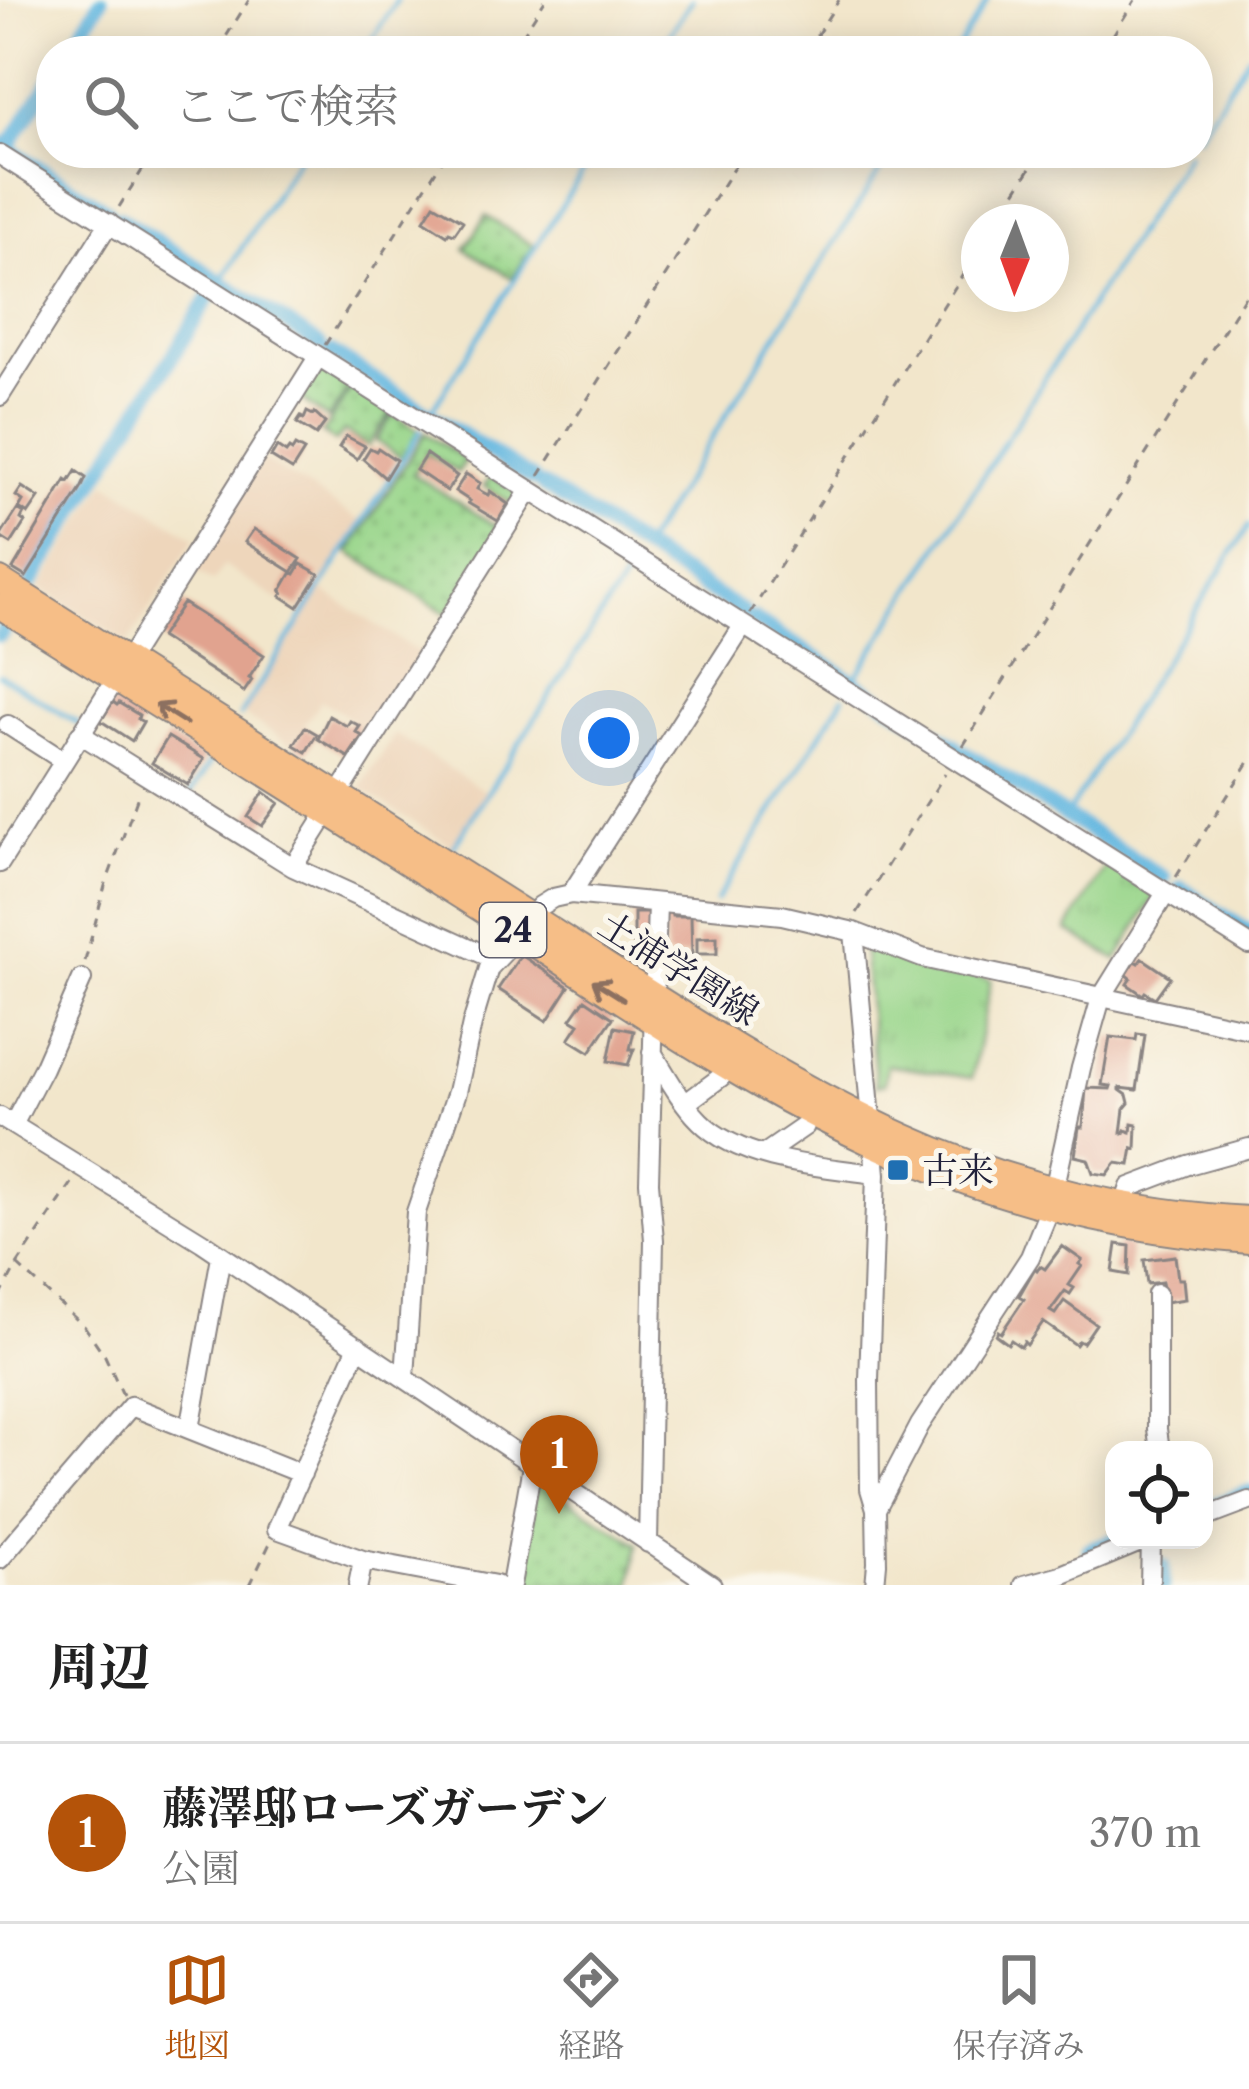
<!DOCTYPE html>
<html lang="ja">
<head>
<meta charset="utf-8">
<style>
  body { margin:0; font-family:"Libre Caslon Text","Noto Serif JP",serif; background:#f2f2f2; color:#222 }
  .controls { position:absolute; right:36px; bottom:36px; display:grid; overflow:hidden; border-radius:24px; box-shadow:0 6px 30px #0003 }
  .controls button { width:108px; height:108px; display:grid; place-items:center; padding:0; border:0; border-bottom:3px solid #e0e0e0; background:#fff; color:#222; font:60px sans-serif }
  .compass { position:absolute; left:961px; top:204px; width:108px; height:108px; border-radius:50%; background:#fff; box-shadow:0 6px 30px #0003; rotate:181deg }
  .you { position:absolute; left:609px; top:738px; width:42px; height:42px; margin:-30px; border:9px solid #fff; border-radius:50%; background:#1a73e8; box-shadow:0 0 0 18px #1a73e833 }
  .badge { display:grid; place-items:center; width:78px; height:78px; border-radius:50%; background:#b45309; color:#fff; font-size:39px; font-weight:700 }
  .pin { position:absolute; translate:-50% -99px; filter:drop-shadow(0 3px 6px #0008) }
  .pin::after { content:''; position:absolute; top:63px; width:42px; height:36px; background:inherit; clip-path:polygon(0 0,100% 0,50% 100%) }
  .list { margin:0; padding:0; list-style:none }
  h2 { display:flex; justify-content:space-between; align-items:center; height:156px; margin:0; padding:0 48px; font-size:51px }
  h2 small { font-size:39px; font-weight:400; color:#767676 }
  .list li { display:grid; grid-template-columns:78px 1fr auto; gap:36px; align-items:center; box-sizing:border-box; height:180px; padding:0 48px; border-top:3px solid #e0e0e0 }
  .list b { display:block; font-size:45px; white-space:nowrap }
  .list p { margin:0; font-size:39px; white-space:nowrap; color:#767676 }
  .list em { font-size:39px; font-style:normal; color:#767676 }
  .icon { flex:none; width:66px; height:66px; fill:none; stroke:currentColor; stroke-width:2; stroke-linecap:round; stroke-linejoin:round }
  .map { position:relative; flex:none; width:1249px; height:1585px; overflow:hidden }
  .search { position:absolute; background:#fff; box-shadow:0 6px 30px #0003; left:36px; right:36px; top:36px; height:132px; display:flex; align-items:center; gap:30px; box-sizing:border-box; padding:0 42px; border-radius:48px; color:#767676; font-size:45px }
  .sheet { height:336px; background:#fff }
  nav { display:flex; justify-content:space-around; align-items:center; box-sizing:border-box; height:168px; border-top:3px solid #e0e0e0; background:#fff; font-size:33px; color:#767676 }
  nav a { display:grid; justify-items:center; gap:6px }
  nav .on { color:#b45309 }
  .map>svg:first-child { display:block }
  .built { fill:#eed6bb }
  .grass { fill:url(#grass-tufts); stroke:#5d7c62; stroke-width:3 }
  .garden { fill:url(#garden-dots); stroke:#5d7c62; stroke-width:3 }
  .lines { fill:none; stroke-linecap:round; stroke-linejoin:round }
  .stream { stroke:#64b7e0; stroke-width:4.5 }
  .canal { stroke:#64b7e0; stroke-width:15 }
  .building { fill:#e1a38f }
  .minor-casing { stroke:#8a8483; stroke-width:22 }
  .major-casing { stroke:#8a8483; stroke-width:28 }
  .path { stroke:#8a8483; stroke-width:3; stroke-dasharray:9 9; stroke-linecap:butt }
  .minor { stroke:#fff; stroke-width:18 }
  .major { stroke:#f6be87; stroke-width:24 }
  .oneway { stroke:#8c7061 }
  .poi-dot { fill:#1f6fb2; stroke:#fbf7ec; stroke-width:4.5 }
  .labels { text-anchor:middle; stroke-width:10; stroke-linejoin:round; paint-order:stroke }
  .shield { fill:#fbf7ec; stroke:#636270; stroke-width:3 }
  .shield-label { font-size:33px; font-weight:bold; fill:#22223b }
  .street-label { font-size:36px; fill:#22223b; stroke:#fbf7ec }
  .poi-label { font-size:36px; fill:#22223b; stroke:#fbf7ec; text-anchor:start }
</style>
</head>
<body>
<div class="map">
<svg width="1249" height="1585" viewBox="0 0 1249 1585">
  <defs>
    <pattern id="grass-tufts" width="24" height="20" patternUnits="userSpaceOnUse" patternTransform="scale(3)"><rect width="24" height="20" fill="#98d58a"/><path d="M3 7l-1-3M5 7V3M7 7l1-3M15 17l-1-3M17 17v-4M19 17l1-3" fill="none" stroke="#83b778"/></pattern>
    <pattern id="garden-dots" width="8" height="8" patternUnits="userSpaceOnUse" patternTransform="scale(3)"><rect width="8" height="8" fill="#98d58a"/><path d="M2 2h.1M6 6h.1" fill="none" stroke="#83b778" stroke-width="1.8" stroke-linecap="round"/></pattern>
  </defs>
  <rect width="100%" height="100%" fill="#fbf7ec"/>
  <filter id="ink" filterUnits="userSpaceOnUse"><feTurbulence type="fractalNoise" baseFrequency=".00833" numOctaves="2"/><feDisplacementMap in="SourceGraphic" scale="24" xChannelSelector="R" yChannelSelector="G"/><feConvolveMatrix kernelMatrix="1 2 1 2 8 2 1 2 1" color-interpolation-filters="sRGB"/></filter>
  <filter id="wash" filterUnits="userSpaceOnUse"><feTurbulence type="fractalNoise" baseFrequency=".004" numOctaves="4" result="noise"/><feDisplacementMap in="SourceGraphic" scale="48" xChannelSelector="R" yChannelSelector="G"/><feGaussianBlur stdDeviation="2.7" result="paint"/><feColorMatrix in="noise" values="0 0 0 0 0 0 0 0 0 0 0 0 0 0 0 0 0 1.4 0 .05"/><feComposite in="paint" operator="in"/></filter>
  <g filter="url(#wash)">
    <rect width="100%" height="100%" fill="#f2e6cb"/>
    <path class="built" d="M263 459 362 522 302 615 224 566 213 582 193 570Z
      M106 482 195 538 128 643 40 588Z
      M322 590 421 654 370 731 321 700 291 745 243 714Z
      M395 734 488 793 452 846 360 788Z"/>
    <path class="grass" d="M1108 863 1156 894 1117 960 1067 930Z
      M863 944 991 980 972 1078 887 1065 884 1084 876 1086Z"/>
    <path class="garden" d="M486 216 534 246 512 278 465 249Z
      M320 365 351 385 328 419 299 398Z
      M352 388 391 412 368 446 344 431 336 442 322 433Z
      M393 414 420 431 402 458 376 441Z
      M425 433 466 460 458 472 427 453 413 474 496 526 511 503 484 486 491 476 522 496 447 614 349 552Z
      M537 1480 638 1544 631 1585 517 1583Z"/>
    <g class="lines">
      <path class="stream" d="M365 51 397 0
        M659 51 692 0
        M956 51 988 0
        M1198 136 1249 55
        M221 281 301 153
        M429 415 595 153
        M642 549 891 153
        M0 675 79 724
        M853 682 1187 153
        M240 716 421 430
        M191 793 212 759
        M1066 816 1249 526
        M453 847 633 565
        M716 901 844 697"/>
      <path class="canal" d="M69 51 101 0
        M0 143 108 211
        M8 147 51 79
        M120 218 319 344
        M331 352 533 479
        M542 485 743 612
        M32 582 208 299
        M754 619 956 746
        M0 635 4 629
        M964 752 1164 878
        M1181 888 1249 932
        M1204 1508 1249 1492
        M1089 1549 1114 1540
        M1163 1585V1566"/>
    </g>
    <g id="blocks">
      <path class="building" d="M434 204 463 221 454 234 449 232 447 235 424 220Z
        M307 412 313 415 314 413 325 423 316 435 297 423 301 417 304 419Z
        M346 436 365 446 357 459 339 447Z
        M295 446 304 451 292 470 271 457 277 447 286 453 289 449 292 451Z
        M370 448 376 451 378 448 396 460 385 478 363 459Z
        M426 454 457 476 447 491 416 470Z
        M76 471 86 478 81 489 26 577 13 569 66 480 69 482Z
        M466 474 480 483 477 489 488 495 490 491 508 504 498 521 468 503 470 501 455 491Z
        M22 487 39 498 28 514 19 508 23 501 16 496Z
        M18 509 24 513 21 519 25 522 11 544 0 537Z
        M254 529 301 559 292 572 295 574 301 564 319 574 298 607 281 596 283 593 281 591 292 572 245 542Z
        M183 603 264 655 249 678 252 680 244 692 160 637Z
        M113 702 117 705 119 703 139 715 138 719 143 722 132 741 101 721Z
        M329 716 347 726 350 721 360 726 356 732 362 736 348 757 318 739Z
        M305 727 317 734 306 752 294 745Z
        M168 737 204 759 188 785 152 763Z
        M264 792 279 803 262 826 248 817Z
        M661 912H671L672 916H691L692 956 666 957 665 927Z
        M634 913H650V952L634 951Z
        M717 937V954H697V938Z
        M521 955 569 987 547 1021 498 989Z
        M1142 958 1170 977 1155 998 1145 992 1143 995 1127 984 1131 978 1126 974 1135 961 1139 963Z
        M585 999 613 1018 590 1052 569 1039 579 1024 571 1019Z
        M615 1027 634 1031 630 1049H634L628 1065 608 1061Z
        M1137 1034 1145 1035 1137 1090 1120 1088V1090L1127 1095 1129 1103 1124 1109 1121 1133H1124L1125 1130 1131 1132 1132 1124 1137 1125 1136 1149 1133 1148 1130 1165 1116 1163 1107 1175 1093 1173 1088 1159 1075 1156 1079 1127H1083L1086 1088 1110 1089 1111 1086 1102 1085 1110 1037 1136 1040Z
        M1117 1244 1130 1246 1129 1275 1113 1272Z
        M1062 1246 1082 1260 1079 1264 1082 1266 1069 1285 1074 1288 1070 1294 1065 1291 1050 1311 1055 1314 1064 1301 1096 1324 1083 1343 1079 1341 1076 1345 1043 1322 1027 1345 1024 1342 1021 1347 1011 1340 1008 1344 996 1335 998 1331 1001 1333 1024 1299 1019 1296 1035 1268 1037 1270 1040 1266 1045 1269Z
        M1175 1256 1178 1279H1183L1185 1299 1165 1302 1162 1282 1147 1284 1144 1260Z"/>
    </g>
  </g>
  <g filter="url(#ink)">
    <use href="#blocks" fill-opacity="0" stroke="#8a8483" stroke-width="3"/>
    <g class="lines">
      <g class="minor-casing">
        <path id="minor" d="M0 155 1249 945
          M0 396 109 223
          M8 725 64 761
          M80 734 293 867 496 960
          M0 863 318 357
          M293 867 530 490
          M571 894 743 626
          M854 932 876 1174 869 1380 870 1489 876 1509 877 1563 875 1585
          M652 1052C667 1076 680 1101 700 1121 740 1162 822 1167 876 1174
          M686 1103 721 1077
          M0 1117 202 1242 712 1585
          M13 1125 43 1068 82 979
          M763 1155 805 1126
          M1124 1204 1130 1187 1188 1165 1249 1148
          M1157 1294V1429L1160 1450
          M358 1346 277 1529 363 1560 496 1585
          M405 1377 416 1212 457 1092 472 1024 489 968 520 935 540 906 553 898 571 894 782 915 854 932 922 958 1249 1029
          M190 1429 221 1256
          M876 1509 920 1425 1030 1257 1050 1208 1081 1068 1101 998 1166 893
          M1204 1518 1249 1501
          M648 1543 654 1240 649 1182 657 903
          M0 1559 131 1406 302 1474
          M358 1585 363 1560
          M511 1585 532 1466
          M1024 1585 1061 1575 1145 1540
          M1150 1585 1151 1540"/>
      </g>
      <g class="major-casing">
        <path id="major" d="M0 580C164 685 328 788 492 892 627 977 760 1071 906 1137 1012 1185 1133 1213 1249 1219
          M0 606C158 706 318 806 476 906 605 989 733 1080 873 1144 991 1199 1119 1231 1249 1241"/>
      </g>
      <path class="path" d="M217 51 249 0
        M512 51 545 0
        M807 51 839 0
        M1103 51 1135 0
        M119 207 153 153
        M996 222 1040 153
        M325 345 447 153
        M539 476 743 153
        M750 614 979 249
        M963 746 1249 290
        M1176 877 1249 762
        M857 913 945 774
        M85 961 105 886 139 793
        M17 1265 85 1327 105 1356 123 1395
        M0 1297 17 1265 72 1183
        M250 1585 271 1541"/>
      <use href="#minor" class="minor"/>
      <use href="#major" class="major"/>
    </g>
    <defs><path id="oneway-shaft" d="M-6 0H5M1.5-3L5.5 0L1.5 3" fill="none" stroke-width="1.6" stroke-linecap="round" stroke-linejoin="round" transform="scale(3)"/></defs>
    <g class="oneway">
      <use href="#oneway-shaft" transform="translate(171 714) rotate(-148)"/>
      <use href="#oneway-shaft" transform="translate(608 990) rotate(-148)"/>
    </g>
  </g>
  <rect class="poi-dot" x="886" y="1158" width="24" height="24" rx="6"/>
  <g class="labels">
    <rect class="shield" x="480" y="903" width="66" height="54" rx="9"/>
    <g class="shield-label">
      <text x="513" y="942">24</text>
    </g>
    <g class="street-label">
      <text transform="translate(679 968) rotate(32)" y="13">土浦学園線</text>
    </g>
    <g class="poi-label">
      <text x="922" y="1183">古来</text>
    </g>
  </g>
</svg>
<div class="controls">
<button><svg class="icon" aria-label="locate" viewBox="0 0 24 24"><circle cx="12" cy="12" r="6"/><path d="M12 2v4M12 18v4M2 12h4M18 12h4"/></svg></button>
</div>
<svg class="compass" viewBox="-18 -18 36 36"><path d="M0-13l5 13h-10z" fill="#e53935"/><path d="M0 13l5-13h-10z" fill="#767676"/></svg>
<div class="you"></div>
<div class="pin badge" style="left:559px;top:1514px">1</div>
<div class="search"><svg class="icon" aria-label="search" viewBox="0 0 24 24"><circle cx="10" cy="10" r="6"/><path d="M15 15l6 6"/></svg>ここで検索</div>
</div>
<section class="sheet">
<h2>周辺<small></small></h2>
<ul class="list">
<li><span class="badge">1</span><div><b>藤澤邸ローズガーデン</b><p>公園</p></div><em>370 m</em></li>
</ul>
</section>
<nav>
<a class="on"><svg class="icon" aria-label="map" viewBox="0 0 24 24"><path d="M3 6l6-2 6 2 6-2v14l-6 2-6-2-6 2zM9 4v14M15 6v14"/></svg>地図</a>
<a><svg class="icon" aria-label="directions" viewBox="0 0 24 24"><path d="M12 3l9 9-9 9-9-9zM9 14v-3h6M13 9l2 2-2 2"/></svg>経路</a>
<a><svg class="icon" aria-label="saved" viewBox="0 0 24 24"><path d="M7 4h10v16l-5-4-5 4z"/></svg>保存済み</a>
</nav>
</body>
</html>
